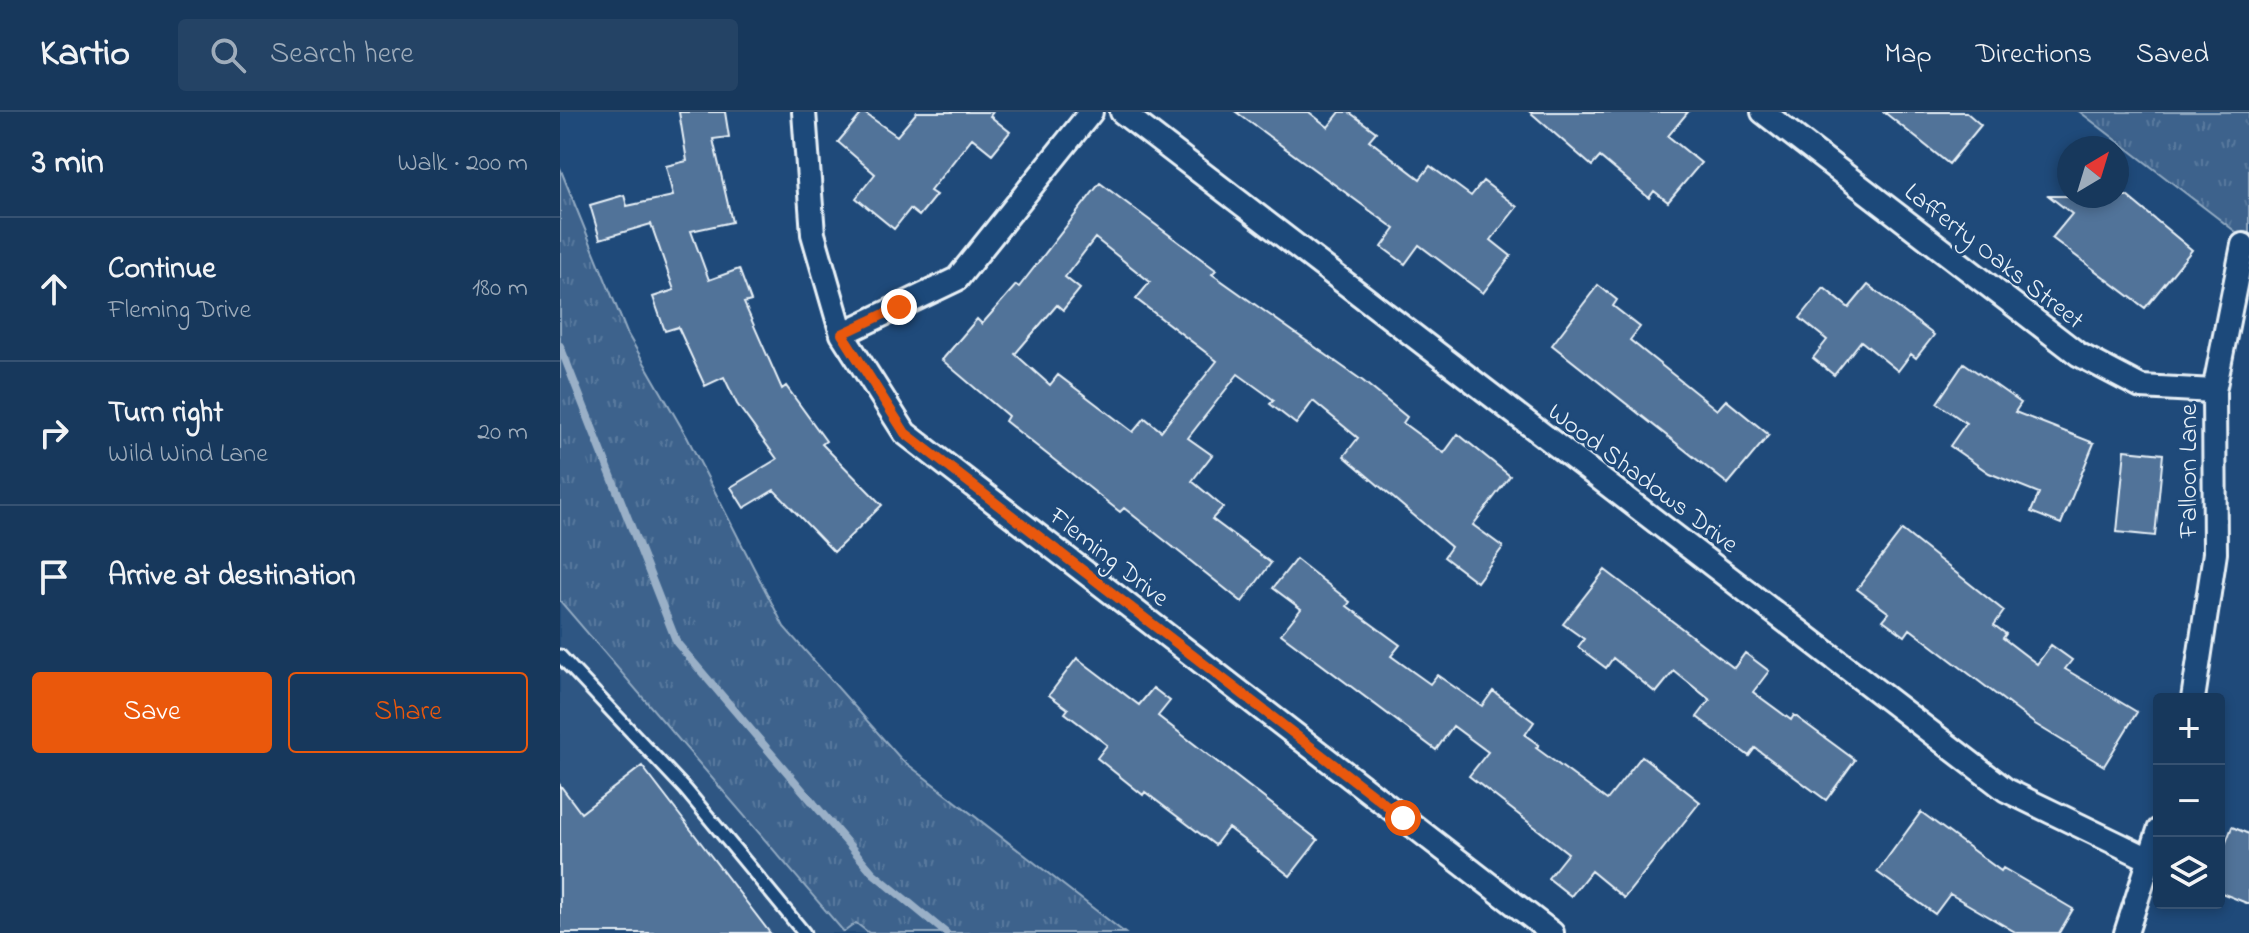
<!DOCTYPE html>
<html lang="en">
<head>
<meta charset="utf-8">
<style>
  body { margin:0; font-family:"Indie Flower",sans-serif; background:#244365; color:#f1f3f6 }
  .controls { position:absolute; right:24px; bottom:24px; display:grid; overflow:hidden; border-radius:8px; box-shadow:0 4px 12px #0003 }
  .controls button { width:72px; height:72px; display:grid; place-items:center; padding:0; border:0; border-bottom:2px solid #365272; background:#17385c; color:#f1f3f6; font:40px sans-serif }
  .compass { position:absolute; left:1497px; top:24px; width:72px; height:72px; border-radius:50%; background:#17385c; box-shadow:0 4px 12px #0003; rotate:38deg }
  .stop { position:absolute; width:24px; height:24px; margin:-18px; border:6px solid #ea580c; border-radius:50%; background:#fff }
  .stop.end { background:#ea580c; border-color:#fff; box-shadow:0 2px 8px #0008 }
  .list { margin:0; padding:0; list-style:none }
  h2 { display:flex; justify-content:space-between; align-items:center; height:104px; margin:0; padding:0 32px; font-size:34px }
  h2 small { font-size:26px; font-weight:400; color:#9eacbb }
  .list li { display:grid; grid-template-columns:52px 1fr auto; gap:24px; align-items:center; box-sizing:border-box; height:144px; padding:0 32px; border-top:2px solid #365272 }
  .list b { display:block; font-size:30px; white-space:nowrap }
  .list p { margin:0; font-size:26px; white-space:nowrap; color:#9eacbb }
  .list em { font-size:26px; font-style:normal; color:#9eacbb }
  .actions { display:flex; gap:16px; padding:24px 32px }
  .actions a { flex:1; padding:18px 0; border:2px solid #ea580c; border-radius:8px; text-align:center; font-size:28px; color:#ea580c }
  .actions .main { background:#ea580c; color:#fff }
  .icon { flex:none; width:44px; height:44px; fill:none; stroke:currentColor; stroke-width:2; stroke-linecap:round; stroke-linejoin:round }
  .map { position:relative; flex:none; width:1689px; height:821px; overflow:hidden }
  header { display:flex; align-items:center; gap:48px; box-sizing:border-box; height:112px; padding:0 40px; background:#17385c; border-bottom:2px solid #365272 }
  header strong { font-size:38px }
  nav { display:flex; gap:44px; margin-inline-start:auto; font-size:28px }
  .search { width:560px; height:72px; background:#244365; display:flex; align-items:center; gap:20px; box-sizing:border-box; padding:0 28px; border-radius:8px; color:#9eacbb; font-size:30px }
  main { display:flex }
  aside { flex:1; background:#17385c }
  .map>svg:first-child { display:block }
  .built { fill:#2e5683 }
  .grass { fill:url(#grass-tufts); stroke:#92aac2; stroke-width:2 }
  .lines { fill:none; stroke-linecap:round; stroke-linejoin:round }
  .stream { stroke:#9ab0c7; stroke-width:8 }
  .building { fill:#517399; stroke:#e8f1f8; stroke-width:2; fill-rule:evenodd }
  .lane-casing { stroke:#e8f1f8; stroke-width:17 }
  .street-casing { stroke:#e8f1f8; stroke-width:28 }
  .lane { stroke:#1f4a7a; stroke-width:11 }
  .street { stroke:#1f4a7a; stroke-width:22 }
  .route { stroke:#ea580c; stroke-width:10 }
  .labels { text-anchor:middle; stroke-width:6; stroke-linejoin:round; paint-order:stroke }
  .street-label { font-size:26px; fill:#e8f1f8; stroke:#1f4a7a }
</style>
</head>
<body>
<header>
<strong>Kartio</strong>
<div class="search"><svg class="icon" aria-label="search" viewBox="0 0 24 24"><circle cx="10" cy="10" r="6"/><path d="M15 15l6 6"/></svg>Search here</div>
<nav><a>Map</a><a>Directions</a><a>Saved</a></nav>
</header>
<main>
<aside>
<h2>3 min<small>Walk · 200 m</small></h2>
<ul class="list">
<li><svg class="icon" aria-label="ahead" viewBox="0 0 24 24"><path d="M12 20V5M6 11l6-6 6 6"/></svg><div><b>Continue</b><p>Fleming Drive</p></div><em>180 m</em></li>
<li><svg class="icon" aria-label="right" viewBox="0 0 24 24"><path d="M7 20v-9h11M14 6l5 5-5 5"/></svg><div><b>Turn right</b><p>Wild Wind Lane</p></div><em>20 m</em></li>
<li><svg class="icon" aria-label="arrive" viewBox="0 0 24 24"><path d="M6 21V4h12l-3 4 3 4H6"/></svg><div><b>Arrive at destination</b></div></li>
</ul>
<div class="actions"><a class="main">Save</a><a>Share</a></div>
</aside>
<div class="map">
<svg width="1689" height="821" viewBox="0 0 1689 821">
  <defs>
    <pattern id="grass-tufts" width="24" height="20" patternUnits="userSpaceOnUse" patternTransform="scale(2)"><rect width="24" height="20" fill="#3c628c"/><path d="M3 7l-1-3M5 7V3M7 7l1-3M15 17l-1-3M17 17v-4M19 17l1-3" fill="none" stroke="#58799d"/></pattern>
  </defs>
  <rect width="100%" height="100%" fill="#1f4a7a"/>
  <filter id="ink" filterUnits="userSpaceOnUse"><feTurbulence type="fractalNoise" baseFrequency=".0125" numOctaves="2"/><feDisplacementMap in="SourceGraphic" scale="16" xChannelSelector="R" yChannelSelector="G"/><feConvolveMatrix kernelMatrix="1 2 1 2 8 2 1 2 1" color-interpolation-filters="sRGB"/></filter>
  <g filter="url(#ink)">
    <path class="built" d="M0 489 283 820 296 811 309 821H0Z"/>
    <path class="grass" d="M1520 0H1689V130Z
      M0 56 67 221 127 325 224 515 341 647 565 821H309L296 811 284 820 0 489Z"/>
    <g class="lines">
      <path class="stream" d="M0 234 117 531 313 761 386 821"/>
    </g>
    <path class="building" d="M119 0H165L169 25 153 27 172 110 131 119 149 168 179 157 191 189 184 191 222 277 226 274 266 329 262 332 322 393 274 440 214 378 184 396 171 375 217 347 177 292 164 265 145 274 118 215 105 219 93 185 114 178 91 112 40 127 30 93 64 83 67 94 113 84 106 54 127 49Z
      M303 0 337 24 357 0H433L430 4 450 20 432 42 412 26 370 79 376 83 359 104 350 97 334 117 296 86 315 62 278 30Z
      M676 0H749L768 15 780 0H789L816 20 809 28 860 67 870 54 911 84 923 69 957 95 931 128 951 144 923 181 859 133 845 152 822 135 835 117Z
      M970 0H1128L1108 24 1141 51 1108 90 1094 79 1089 86 1040 45 1032 54Z
      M1324 0H1406L1421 13 1389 52Z
      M540 71 656 158 652 162 803 269 847 305 843 311 884 341 898 322 950 364 913 413 943 435 917 470 884 445 891 435 784 344 798 326 753 289 736 312 710 292 714 288 678 262 628 326 652 343 632 369 663 395 652 407 711 451 682 490 564 396 560 400 445 309 448 304 382 248 417 207 422 212 456 173 459 175ZM535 126 590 170 576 187 657 249 601 319 585 306 573 320 498 263 490 273 455 242 497 193 503 198 520 177 505 165Z
      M1489 84H1567L1632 138 1585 196 1492 126 1512 102Z
      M1038 173 1057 188 1053 194 1080 215 1070 228 1157 298 1166 288 1209 323 1168 372 992 233Z
      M1308 173 1374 223 1356 246 1351 242 1338 259 1301 229 1274 263 1253 246 1267 228 1240 206 1264 176 1289 196Z
      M1404 251 1461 291 1455 300 1534 331 1501 412 1471 400 1479 381 1429 361 1390 334 1406 311 1377 291Z
      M1565 338 1603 342 1595 424 1557 420Z
      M1342 418 1444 499 1434 513 1446 522 1443 526 1477 552 1491 533 1512 548 1505 557 1577 600 1544 654 1475 612 1350 517 1345 524 1323 508 1329 501 1297 477Z
      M736 447 790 490 787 494 840 533 831 544 870 572 877 563 922 594 933 579 974 610 965 623 979 633 976 636 1047 688 1082 644 1140 690 1064 786 1031 759 1011 784 988 766 1008 741 909 664 928 640 893 614 876 638 721 522 741 497 713 476Z
      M1045 458 1174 556 1185 541 1209 559 1193 580 1231 608 1234 603 1295 648 1266 688 1195 636 1189 644 1137 605 1150 588 1114 559 1096 581 1053 546 1046 556 1018 535 1024 527 1003 512Z
      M517 546 579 593 593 576 610 589 598 604 758 728 730 764 668 716 655 733 585 680 583 683 537 646 547 633 505 601 508 597 489 583Z
      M82 654 210 821H0V673L21 701Z
      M1361 700 1441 759 1443 756 1513 797 1499 821H1457L1390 782 1375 802 1317 760Z
      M1672 715 1689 722V792L1659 780V748Z"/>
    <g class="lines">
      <g class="lane-casing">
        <path id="lane" d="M0 544 126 678 244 821"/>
      </g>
      <g class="street-casing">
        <path id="street" d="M244 0 253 122 282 222 345 321 992 821
          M562 0 1446 678 1589 747
          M1203 0 1518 242 1581 275 1654 279
          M282 222 397 167 531 0
          M1633 587 1655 441 1654 279 1683 133
          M1566 821 1599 718"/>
      </g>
      <use href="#lane" class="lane"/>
      <use href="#street" class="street"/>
    </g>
  </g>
  <g class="lines" filter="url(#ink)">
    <path class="route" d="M339 195 282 222 345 321 843 706"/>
  </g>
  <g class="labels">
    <g class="street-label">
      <text transform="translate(1435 143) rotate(38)" y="9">Lafferty Oaks Street</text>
      <text transform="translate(1627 359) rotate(-90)" y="9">Falloon Lane</text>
      <text transform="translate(1084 365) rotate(37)" y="9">Wood Shadows Drive</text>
      <text transform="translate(550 444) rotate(38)" y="9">Fleming Drive</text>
    </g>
  </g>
</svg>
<div class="controls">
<button>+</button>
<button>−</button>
<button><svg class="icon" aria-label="layers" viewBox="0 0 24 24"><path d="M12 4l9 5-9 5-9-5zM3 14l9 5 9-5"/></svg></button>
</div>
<svg class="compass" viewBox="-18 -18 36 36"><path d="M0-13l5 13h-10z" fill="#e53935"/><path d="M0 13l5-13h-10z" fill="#9eacbb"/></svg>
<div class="stop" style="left:843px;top:706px"></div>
<div class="stop end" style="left:339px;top:195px"></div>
</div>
</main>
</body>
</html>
